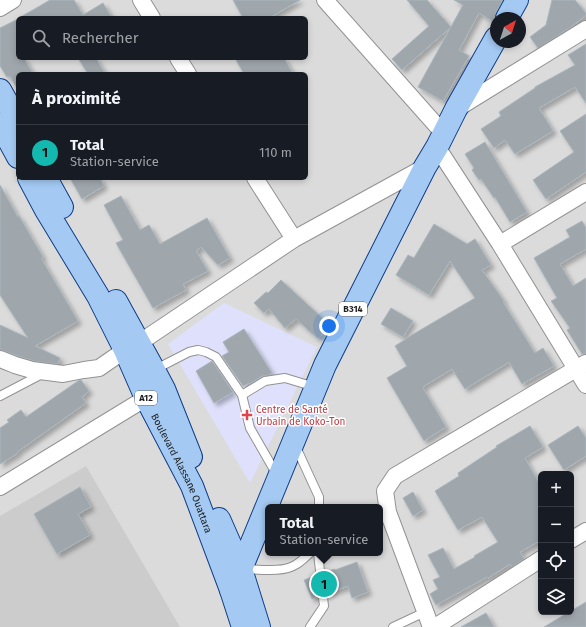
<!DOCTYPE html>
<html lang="fr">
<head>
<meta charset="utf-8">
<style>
  body { margin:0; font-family:"Fira Sans",sans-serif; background:#20242c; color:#f1f3f6 }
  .controls { position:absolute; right:12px; bottom:12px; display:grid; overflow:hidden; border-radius:6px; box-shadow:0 2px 6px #0003 }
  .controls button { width:36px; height:36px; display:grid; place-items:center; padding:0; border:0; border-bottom:1px solid #363941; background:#171b24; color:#f1f3f6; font:20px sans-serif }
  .compass { position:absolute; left:490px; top:12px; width:36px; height:36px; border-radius:50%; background:#171b24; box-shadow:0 2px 6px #0003; rotate:39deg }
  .you { position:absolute; left:329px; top:326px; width:14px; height:14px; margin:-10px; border:3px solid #fff; border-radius:50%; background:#1a73e8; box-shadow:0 0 0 6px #1a73e833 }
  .badge { display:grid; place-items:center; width:26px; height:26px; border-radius:50%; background:#13b8af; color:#111; font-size:13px; font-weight:700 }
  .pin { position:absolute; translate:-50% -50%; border:2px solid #fff; box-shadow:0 1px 4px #0006 }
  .popup { position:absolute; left:265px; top:504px; width:118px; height:52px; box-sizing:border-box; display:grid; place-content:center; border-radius:6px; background:#171b24; filter:drop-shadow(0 1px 3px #0005); font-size:13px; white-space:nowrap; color:#9ea1a6 }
  .popup b { font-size:15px; color:#f1f3f6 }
  .popup::after { content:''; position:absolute; left:50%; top:100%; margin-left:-8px; border:8px solid transparent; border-top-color:#171b24 }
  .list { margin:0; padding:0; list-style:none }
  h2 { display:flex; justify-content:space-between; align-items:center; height:52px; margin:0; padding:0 16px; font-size:17px }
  h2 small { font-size:13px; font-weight:400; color:#9ea1a6 }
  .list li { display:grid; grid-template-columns:26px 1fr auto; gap:12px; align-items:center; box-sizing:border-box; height:56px; padding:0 16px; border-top:1px solid #363941 }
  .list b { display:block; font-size:15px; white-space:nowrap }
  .list p { margin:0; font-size:13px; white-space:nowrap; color:#9ea1a6 }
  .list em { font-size:13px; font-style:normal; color:#9ea1a6 }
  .icon { flex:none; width:22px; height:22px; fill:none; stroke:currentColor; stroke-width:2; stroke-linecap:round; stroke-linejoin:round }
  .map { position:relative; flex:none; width:586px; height:627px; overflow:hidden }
  .search { position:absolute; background:#171b24; box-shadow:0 2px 6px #0003; left:16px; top:16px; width:292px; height:44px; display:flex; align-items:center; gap:10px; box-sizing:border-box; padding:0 14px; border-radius:6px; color:#9ea1a6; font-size:15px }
  .panel { position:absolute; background:#171b24; box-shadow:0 2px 6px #0003; left:16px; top:72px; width:292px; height:108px; border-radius:6px }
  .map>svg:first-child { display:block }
  .residential { fill:#dbdbdb; fill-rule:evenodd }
  .education { fill:#dfe1fc }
  .religious { fill:#ccc }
  .building { fill:#a0a7ac; stroke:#a8b5be; filter:url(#shadow) }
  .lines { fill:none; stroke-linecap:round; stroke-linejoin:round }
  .service-casing { stroke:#929292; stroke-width:10 }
  .minor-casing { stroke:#929292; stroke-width:18 }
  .primary-casing { stroke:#0e3d89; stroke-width:24 }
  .service { stroke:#fff; stroke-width:8 }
  .minor { stroke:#fff; stroke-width:16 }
  .primary { stroke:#a4caf3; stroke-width:22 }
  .health-dot { fill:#e0444e; stroke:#fff; stroke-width:1.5 }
  .labels { text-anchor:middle; stroke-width:3; stroke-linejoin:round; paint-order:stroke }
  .shield { fill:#fff; stroke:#626262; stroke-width:1 }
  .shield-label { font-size:9px; font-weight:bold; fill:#1e1e1e }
  .health-label { font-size:10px; fill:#be3a42; stroke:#fff; text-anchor:start }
  .street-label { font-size:10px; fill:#1e1e1e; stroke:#fff }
</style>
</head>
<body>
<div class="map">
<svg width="586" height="627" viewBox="0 0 586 627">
  <defs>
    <filter id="shadow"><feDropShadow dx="3.5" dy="3.5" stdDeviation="2" flood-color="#0004"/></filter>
  </defs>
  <rect width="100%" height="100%" fill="#e4e8ee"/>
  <path class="residential" d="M0 0H586V627H0ZM18 18H306V58H18ZM496 18H520V42H496ZM18 74H306V178H18ZM541 474H571V612H541ZM268 507H380V553H268Z"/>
  <path class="education" d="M224 303 317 347 250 483 168 344Z"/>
  <path class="religious" d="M86 466 180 627H0V516Z"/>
  <path class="building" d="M50 0H74L83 15 103 3 112 18H19Z
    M233 0H300L269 18H243Z
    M407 0H427L451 27 402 70 392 59 429 26Z
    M454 0H503L496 12 494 22 479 13 459 50 469 56 443 101 418 87 463 5Z
    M552 0H575L586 13V15L571 27 538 48 530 37 546 25Z
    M18 19V58H24L33 74H18V90L10 76 7 77 0 66V28Z
    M586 44V103L575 87 539 108 553 131 515 154 505 140 494 148 481 129 501 116 499 112 535 88V87L575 65 568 55Z
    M78 58H96L105 74H88Z
    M235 58H284L293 74H244Z
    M586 114V172L546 199 533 180 574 152 560 131Z
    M485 142 527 212 510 222 495 197 494 198 481 179 479 180 472 170 474 168 465 154Z
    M70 178H100L104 186 82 199Z
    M0 185 18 217 19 216 43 257 41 258 78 321 35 346 60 358 58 364 34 361 0 350V325L28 338 0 295Z
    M121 196 140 230 149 225 160 244 207 218 230 258 218 265 201 247 196 251 208 271 183 284 186 290 153 308 116 243 123 240 104 205Z
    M582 221 586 228V249L560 264 573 286 586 278V354H582L567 330 570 328 551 301 557 298 534 258 570 237 566 230Z
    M434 224 467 244 475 239 491 265 482 270 504 301 503 302 535 353 543 348 554 366 522 384 509 362 465 389 452 369 424 386V387L423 388 446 427 424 441 387 378 407 366 395 346 406 339H405L475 298 450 261 429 295 396 275 408 255 414 258Z
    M281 280 330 325 318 339 296 319 285 328 269 309 264 313 254 303 266 292 268 293Z
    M391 308 413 321 403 337 381 324Z
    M244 329 272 373 269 375 262 376 249 384V383L243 386 222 356 229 352 223 342Z
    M212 361 233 392 214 403 196 371Z
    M81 380 89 391 82 397 86 403 17 452 18 453 0 464V428L9 422 7 420 21 410 26 417 78 381Z
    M530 426 543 447 525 458 541 487V540L520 552 524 559 512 567 510 564 488 578 487 577 436 605 430 594 438 589 433 580 440 577 428 555 443 548 454 569 475 557 474 556 498 542 482 517 458 530 435 491 459 476 458 473 497 447 496 446Z
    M578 426 586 438V456L564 470 548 445Z
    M80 487 91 507 78 514 90 535 57 554 34 514Z
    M413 492 423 510 413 516 403 498Z
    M357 562 368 592 352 598 348 586 328 593 326 572 335 569V570Z
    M315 576 317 597 312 599 304 580Z
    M586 602V627H544L569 612H571V611Z
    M486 613 494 627H461Z"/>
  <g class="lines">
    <g class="service-casing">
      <path id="service" d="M154 370 189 352 198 350 206 352 216 357 242 395 250 428 277 475
        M242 395 265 381 285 378 315 387
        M0 396 42 374
        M296 447 319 497V507
        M242 569C257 569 283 573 295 565 301 562 305 557 310 553
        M310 627 324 606 318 553
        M393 627 425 612"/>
    </g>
    <g class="minor-casing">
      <path id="minor" d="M141 0 152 18
        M325 0 444 134
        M0 8 13 0
        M178 58 188 74
        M458 108 586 29
        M437 147 500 244 586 385
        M255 178 294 239
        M500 244 586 192
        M0 359 15 365 32 370 63 374 84 370 99 368 125 350 139 343 294 239 425 167
        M0 487 146 398 155 394
        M571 540 586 531
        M431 627 388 512 385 491 395 476 586 363
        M435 627 541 559"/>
    </g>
    <g class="primary-casing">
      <g id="primary">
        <path d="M507 18 517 0"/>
        <path d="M0 90 18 122"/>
        <path d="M0 124 18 157"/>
        <path id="s1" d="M29 178 46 210 98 296 125 350 146 398 192 486 231 590 243 627"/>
        <path d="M46 178 62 207"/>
        <path d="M116 301 154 370 164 389 191 457"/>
        <path d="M219 519 241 569 259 627"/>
        <path d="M231 590 241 569 325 365 425 167 437 147 456 109 496 38"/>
      </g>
    </g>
    <use href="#service" class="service"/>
    <use href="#minor" class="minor"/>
    <use href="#primary" class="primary"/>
  </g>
  <path class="health-dot" d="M245 409h4v4h4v4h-4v4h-4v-4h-4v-4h4z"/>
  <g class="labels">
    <g class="shield">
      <rect x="339" y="302" width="28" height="14" rx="3"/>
      <rect x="135" y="391" width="22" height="14" rx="3"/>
    </g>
    <g class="shield-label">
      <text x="353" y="312">B314</text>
      <text x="146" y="401">A12</text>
    </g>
    <g class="health-label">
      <text x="256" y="413">Centre de Santé<tspan x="256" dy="12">Urbain de Koko-Ton</tspan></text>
    </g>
    <g class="street-label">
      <text dy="4" stroke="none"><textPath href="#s1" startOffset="333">Boulevard Alassane Ouattara</textPath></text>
    </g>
  </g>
</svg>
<div class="controls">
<button>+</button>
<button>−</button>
<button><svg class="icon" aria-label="locate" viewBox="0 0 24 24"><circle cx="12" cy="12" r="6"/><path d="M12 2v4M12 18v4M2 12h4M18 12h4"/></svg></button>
<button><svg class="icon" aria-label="layers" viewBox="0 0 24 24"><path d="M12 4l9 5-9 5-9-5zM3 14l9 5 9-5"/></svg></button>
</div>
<svg class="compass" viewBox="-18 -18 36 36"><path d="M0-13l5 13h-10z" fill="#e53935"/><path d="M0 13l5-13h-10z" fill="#9ea1a6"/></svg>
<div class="you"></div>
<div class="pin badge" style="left:324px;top:584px">1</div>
<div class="popup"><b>Total</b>Station-service</div>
<div class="search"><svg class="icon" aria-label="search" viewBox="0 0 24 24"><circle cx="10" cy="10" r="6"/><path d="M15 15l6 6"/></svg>Rechercher</div>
<section class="panel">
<h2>À proximité<small></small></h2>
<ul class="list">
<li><span class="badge">1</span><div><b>Total</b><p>Station-service</p></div><em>110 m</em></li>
</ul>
</section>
</div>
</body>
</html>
